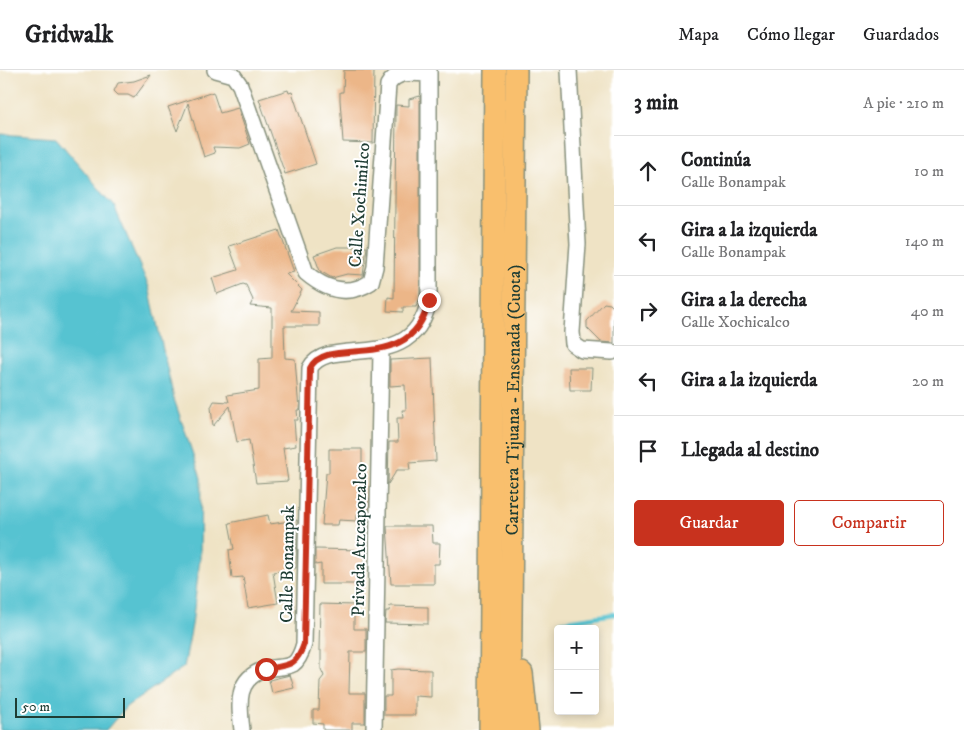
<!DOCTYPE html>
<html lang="es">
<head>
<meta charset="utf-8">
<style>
  body { margin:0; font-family:"IM FELL DW Pica",serif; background:#f6f6f6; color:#202124 }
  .controls { position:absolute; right:15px; bottom:15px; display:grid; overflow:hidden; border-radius:5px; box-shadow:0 2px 8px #0003 }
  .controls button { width:45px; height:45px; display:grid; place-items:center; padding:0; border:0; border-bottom:1px solid #e0e0e0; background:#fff; color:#202124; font:25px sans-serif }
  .scale { position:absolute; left:15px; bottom:12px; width:110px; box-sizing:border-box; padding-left:5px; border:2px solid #1f3d34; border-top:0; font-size:14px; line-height:18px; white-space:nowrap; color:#1f3d34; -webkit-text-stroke:4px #fff; paint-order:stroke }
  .stop { position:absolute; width:15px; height:15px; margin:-11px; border:4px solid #c8321e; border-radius:50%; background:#fff }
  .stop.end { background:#c8321e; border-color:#fff; box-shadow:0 1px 5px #0008 }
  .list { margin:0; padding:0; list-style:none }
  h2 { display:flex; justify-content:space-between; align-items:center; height:65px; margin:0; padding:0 20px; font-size:21px }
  h2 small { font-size:16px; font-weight:400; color:#757577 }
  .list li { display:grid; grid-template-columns:32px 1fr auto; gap:15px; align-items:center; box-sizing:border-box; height:70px; padding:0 20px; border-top:1px solid #e0e0e0 }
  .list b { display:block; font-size:19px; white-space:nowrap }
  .list p { margin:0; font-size:16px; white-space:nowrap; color:#757577 }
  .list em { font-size:16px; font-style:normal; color:#757577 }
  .actions { display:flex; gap:10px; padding:15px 20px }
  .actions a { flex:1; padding:11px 0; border:1px solid #c8321e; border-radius:5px; text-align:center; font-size:18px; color:#c8321e }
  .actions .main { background:#c8321e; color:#fff }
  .icon { flex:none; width:28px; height:28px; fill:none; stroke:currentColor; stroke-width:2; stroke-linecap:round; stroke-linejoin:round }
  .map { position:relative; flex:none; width:614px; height:660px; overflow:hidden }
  header { display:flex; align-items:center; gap:30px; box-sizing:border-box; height:70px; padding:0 25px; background:#fff; border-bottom:1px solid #e0e0e0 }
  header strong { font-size:24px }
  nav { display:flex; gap:28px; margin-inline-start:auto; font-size:18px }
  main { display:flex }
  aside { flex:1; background:#fff }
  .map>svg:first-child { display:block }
  .water { fill:#57c3d1; stroke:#3b8082 }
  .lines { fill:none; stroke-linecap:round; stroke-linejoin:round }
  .stream { stroke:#57c3d1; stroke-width:4.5 }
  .building { fill:#ecb688 }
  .minor-casing { stroke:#87907c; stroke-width:18 }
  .highway-casing { stroke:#87907c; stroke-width:24 }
  .minor { stroke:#fff; stroke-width:15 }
  .highway { stroke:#f9bf6d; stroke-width:21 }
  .route { stroke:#c8321e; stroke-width:6 }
  .labels { text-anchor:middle; stroke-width:4; stroke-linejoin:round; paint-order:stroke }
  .street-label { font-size:18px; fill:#1f3d34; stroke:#fff }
</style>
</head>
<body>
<header>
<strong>Gridwalk</strong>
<nav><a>Mapa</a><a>Cómo llegar</a><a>Guardados</a></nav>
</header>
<main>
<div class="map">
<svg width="614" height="660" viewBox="0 0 614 660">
  <rect width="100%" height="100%" fill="#fff"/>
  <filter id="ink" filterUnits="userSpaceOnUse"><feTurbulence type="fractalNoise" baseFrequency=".02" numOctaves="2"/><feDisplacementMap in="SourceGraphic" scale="10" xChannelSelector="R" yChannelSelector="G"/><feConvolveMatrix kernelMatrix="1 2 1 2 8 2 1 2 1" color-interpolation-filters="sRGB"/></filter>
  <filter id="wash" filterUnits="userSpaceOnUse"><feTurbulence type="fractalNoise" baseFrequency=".0096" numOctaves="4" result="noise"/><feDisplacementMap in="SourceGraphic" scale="20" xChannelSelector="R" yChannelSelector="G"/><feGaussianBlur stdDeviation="1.12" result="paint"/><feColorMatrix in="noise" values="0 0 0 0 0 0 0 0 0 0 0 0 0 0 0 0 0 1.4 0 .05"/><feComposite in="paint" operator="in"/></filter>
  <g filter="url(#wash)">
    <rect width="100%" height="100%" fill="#efe3c5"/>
    <path class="water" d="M0 64 56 68 114 136 149 217 174 329 201 408 200 488 192 555 184 597 127 636 106 660H0Z"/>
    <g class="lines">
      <path class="stream" d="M561 552 614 544"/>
    </g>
    <g id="blocks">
      <path class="building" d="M344 0H374L373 73 343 72 340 30V22H343Z
        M151 5 134 28 128 25H118L114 21 118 13 134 11Z
        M288 20 289 23 292 22 316 94 285 104 259 29Z
        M213 22 220 43 238 38 250 74 240 78 213 77 215 83 204 87 188 33 177 61 168 37Z
        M420 26V228L416 237H403V242L387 241 388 227 394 228 396 35 409 36V29Z
        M279 160 294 202 286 204 302 220 291 241 319 242V256H284L285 288 295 289 299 340H297L298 350H294L296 376 283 378 288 411 256 413 249 370 237 372 230 336 213 356 211 337 214 331 229 332 227 325 259 320V289L272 288V238L250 236 253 230 246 215 243 214 217 224 212 208 238 200 229 176Z
        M337 177H367L363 205 347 204 332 208 320 201 314 185Z
        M604 233 610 234 614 238V273L601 272 587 258V251Z
        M432 288 436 391 409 393 410 400H397L388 414 389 372H398L397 348H403L402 340H406L405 315 390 316V290Z
        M569 298H592L591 320H570Z
        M329 379H362V403H366L365 428H369V446L357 445V451L339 450 338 455H322L326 403H329Z
        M268 445 270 454 297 450 296 498 273 502 278 533 248 538 243 507 232 508 229 480 234 479 229 453Z
        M387 456H432L433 473H440L439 494H434V514H391Z
        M315 479 364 480 363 507H361V514H321V494L315 495Z
        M320 534 354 535V559H366V582H350L349 623H365V653H352V660H323V654L313 653V640H319L320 611 324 606 321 599V580H319Z
        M390 536 428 537V554L385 553 386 541H389Z
        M398 599 431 600V627L415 626V645H384V626H391V600Z
        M290 605 294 618 272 623 269 610Z"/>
    </g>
  </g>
  <g filter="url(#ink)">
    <use href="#blocks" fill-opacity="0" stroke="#87907c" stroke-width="1"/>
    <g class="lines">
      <g class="minor-casing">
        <path id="minor" d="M215 0 233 5 240 15 306 203C326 220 348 227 371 212L375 197 388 15C396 0 413 3 429 4
          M569 0 578 174 572 262 573 274 582 280 612 282
          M242 660C239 634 235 608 266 599 274 597 286 598 293 594 299 590 302 581 304 574L310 298C329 263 413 308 429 230V0
          M374 660 381 280"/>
      </g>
      <g class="highway-casing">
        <g id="highway">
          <path d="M522 603 528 660"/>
          <path d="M490 660 495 0"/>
          <path id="s1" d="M510 660 516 0"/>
        </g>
      </g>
      <use href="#minor" class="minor"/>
      <use href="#highway" class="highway"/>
    </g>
  </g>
  <g class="lines" filter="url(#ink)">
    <path class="route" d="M266 599C288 595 296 597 304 574L310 298C328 263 412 308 429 230"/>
  </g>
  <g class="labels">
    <g class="street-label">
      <text transform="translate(359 135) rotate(-86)" y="6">Calle Xochimilco</text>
      <text dy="6" stroke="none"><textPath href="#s1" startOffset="330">Carretera Tijuana - Ensenada (Cuota)</textPath></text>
      <text transform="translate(359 470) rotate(-89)" y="6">Privada Atzcapozalco</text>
      <text transform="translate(287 494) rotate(-89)" y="6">Calle Bonampak</text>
    </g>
  </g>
</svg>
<div class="controls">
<button>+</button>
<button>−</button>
</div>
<div class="scale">50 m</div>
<div class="stop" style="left:266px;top:599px"></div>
<div class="stop end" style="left:429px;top:230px"></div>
</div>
<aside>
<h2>3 min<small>A pie · 210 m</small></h2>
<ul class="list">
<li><svg class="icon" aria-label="ahead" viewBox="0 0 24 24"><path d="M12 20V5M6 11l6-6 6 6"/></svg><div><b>Continúa</b><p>Calle Bonampak</p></div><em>10 m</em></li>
<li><svg class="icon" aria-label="left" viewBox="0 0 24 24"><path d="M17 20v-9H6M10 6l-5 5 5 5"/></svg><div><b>Gira a la izquierda</b><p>Calle Bonampak</p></div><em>140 m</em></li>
<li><svg class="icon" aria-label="right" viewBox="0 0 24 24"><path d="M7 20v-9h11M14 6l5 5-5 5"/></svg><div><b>Gira a la derecha</b><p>Calle Xochicalco</p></div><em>40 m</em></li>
<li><svg class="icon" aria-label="left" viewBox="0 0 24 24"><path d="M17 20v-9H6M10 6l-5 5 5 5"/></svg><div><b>Gira a la izquierda</b></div><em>20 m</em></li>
<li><svg class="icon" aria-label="arrive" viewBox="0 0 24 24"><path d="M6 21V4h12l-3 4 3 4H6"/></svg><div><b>Llegada al destino</b></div></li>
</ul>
<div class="actions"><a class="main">Guardar</a><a>Compartir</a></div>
</aside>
</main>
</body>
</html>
